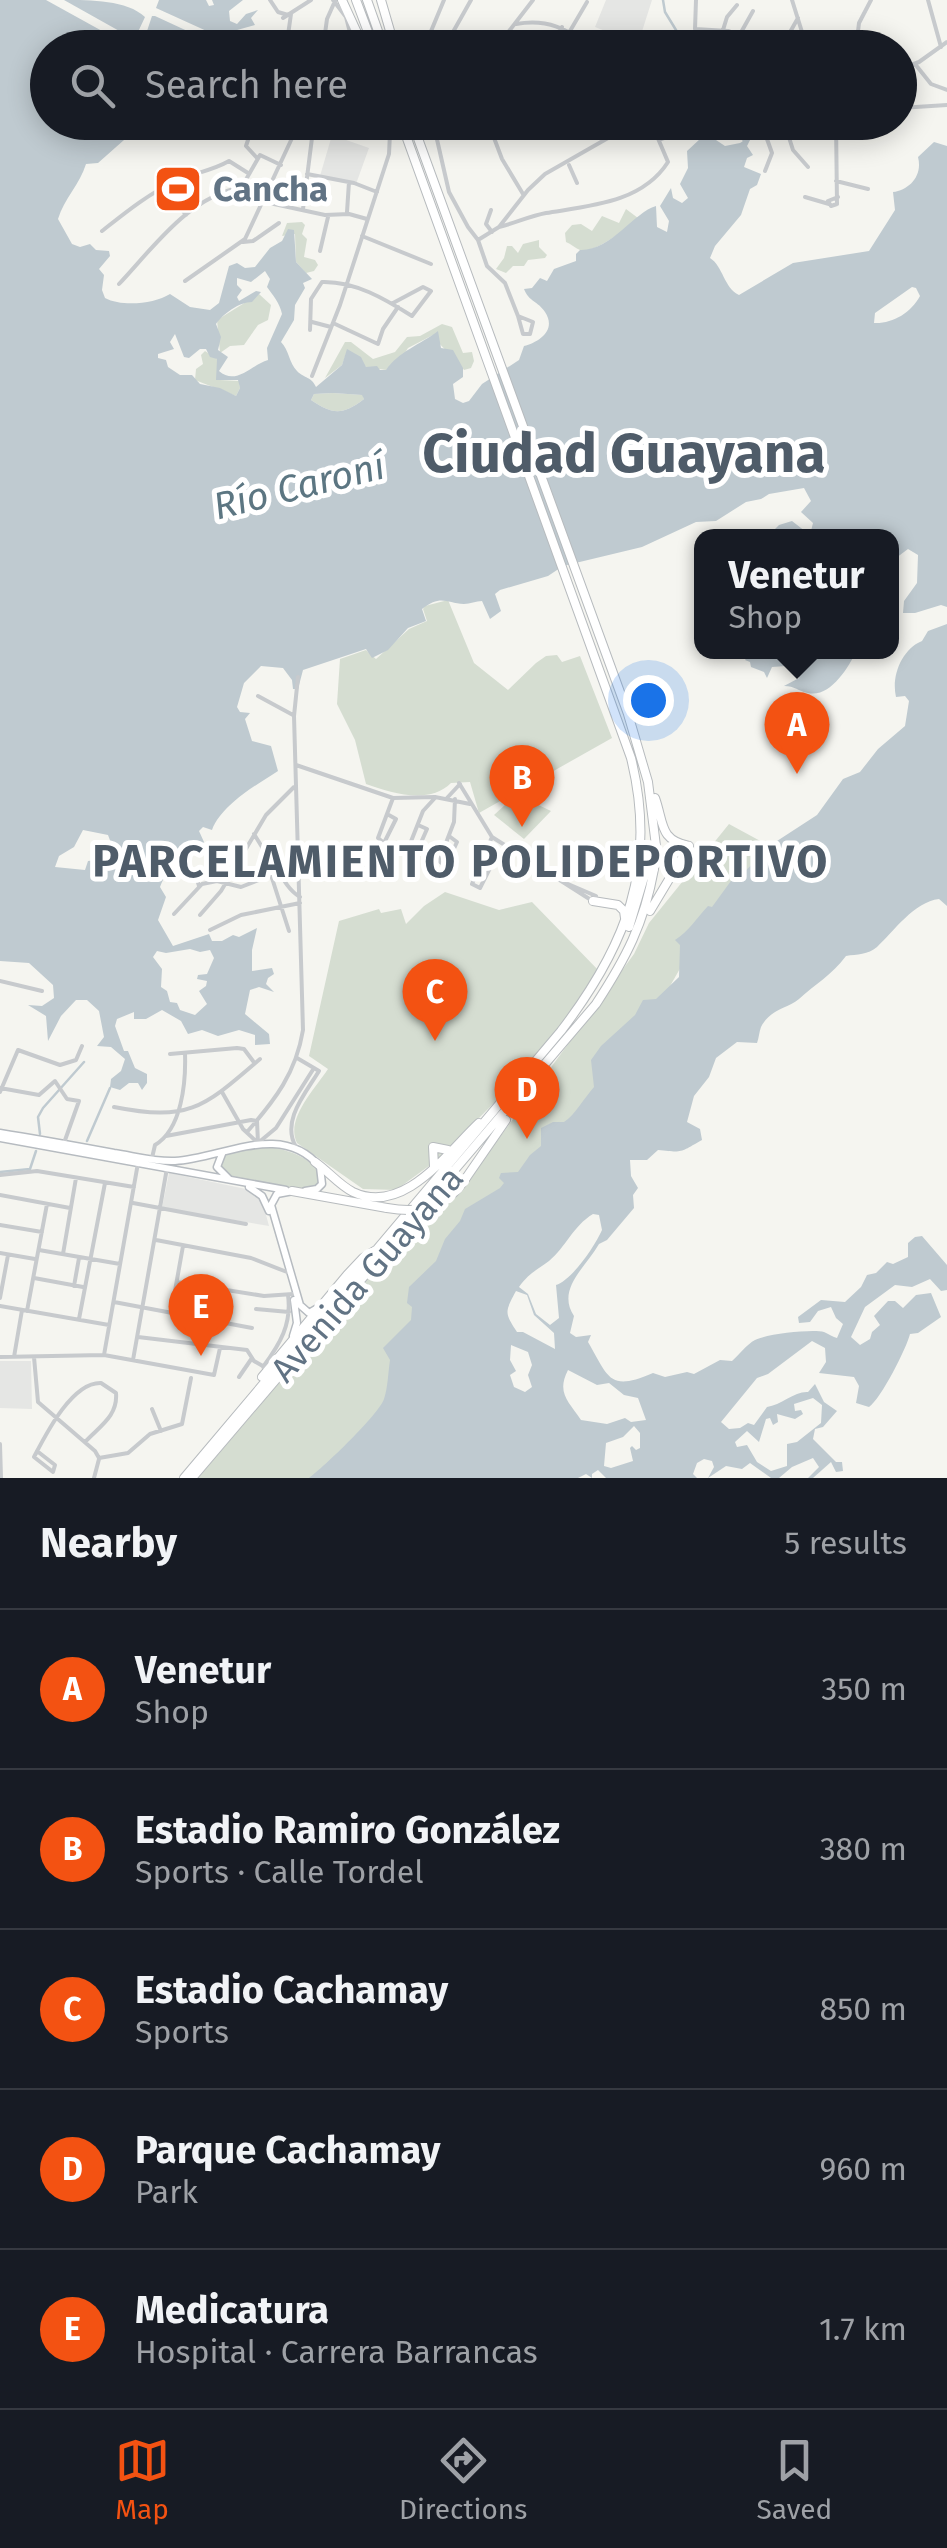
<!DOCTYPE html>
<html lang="en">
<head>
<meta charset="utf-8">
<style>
  body { margin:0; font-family:"Fira Sans",sans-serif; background:#20242c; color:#f1f3f6 }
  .you { position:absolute; left:648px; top:700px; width:35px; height:35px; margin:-25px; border:8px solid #fff; border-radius:50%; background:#1a73e8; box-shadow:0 0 0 15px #1a73e833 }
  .badge { display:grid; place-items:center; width:65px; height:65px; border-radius:50%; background:#f35212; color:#fff; font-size:32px; font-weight:700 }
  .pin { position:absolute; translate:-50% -82px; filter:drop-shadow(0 2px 5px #0008) }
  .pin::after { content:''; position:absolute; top:52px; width:35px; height:30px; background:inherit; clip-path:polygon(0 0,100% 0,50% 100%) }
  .popup { position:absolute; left:694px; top:529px; width:205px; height:130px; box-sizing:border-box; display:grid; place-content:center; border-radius:20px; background:#171b24; filter:drop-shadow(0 2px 8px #0005); font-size:32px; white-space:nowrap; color:#9ea1a6 }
  .popup b { font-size:38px; color:#f1f3f6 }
  .popup::after { content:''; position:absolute; left:50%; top:100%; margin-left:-20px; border:20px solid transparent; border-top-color:#171b24 }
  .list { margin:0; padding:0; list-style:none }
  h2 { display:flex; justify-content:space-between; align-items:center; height:130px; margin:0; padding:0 40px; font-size:42px }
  h2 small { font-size:32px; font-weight:400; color:#9ea1a6 }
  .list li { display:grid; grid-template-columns:65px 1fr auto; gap:30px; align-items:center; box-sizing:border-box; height:160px; padding:0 40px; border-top:2px solid #363941 }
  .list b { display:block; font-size:38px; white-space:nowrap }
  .list p { margin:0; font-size:32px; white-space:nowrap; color:#9ea1a6 }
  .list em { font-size:32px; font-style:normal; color:#9ea1a6 }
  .icon { flex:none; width:55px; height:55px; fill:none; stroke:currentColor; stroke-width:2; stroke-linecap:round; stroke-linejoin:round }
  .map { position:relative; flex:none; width:947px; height:1478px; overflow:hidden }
  .search { position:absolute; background:#171b24; box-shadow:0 5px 25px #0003; left:30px; right:30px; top:30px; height:110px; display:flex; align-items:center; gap:25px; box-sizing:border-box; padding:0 35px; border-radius:55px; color:#9ea1a6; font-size:38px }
  .sheet { height:930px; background:#171b24 }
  nav { display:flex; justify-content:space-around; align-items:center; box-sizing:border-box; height:140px; border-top:2px solid #363941; background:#171b24; font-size:28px; color:#9ea1a6 }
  nav a { display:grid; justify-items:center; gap:5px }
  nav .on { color:#f35212 }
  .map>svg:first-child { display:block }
  .built { fill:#e5e6e4 }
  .green { fill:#d5ddd1 }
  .water { fill:#bfcad0; fill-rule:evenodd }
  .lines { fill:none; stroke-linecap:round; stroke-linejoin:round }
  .stream { stroke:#bfcad0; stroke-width:2.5 }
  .secondary-casing { stroke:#b6bbc0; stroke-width:9 }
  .primary-casing { stroke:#b7bbbe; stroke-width:10 }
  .street { stroke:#c7cacd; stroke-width:4 }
  .secondary { stroke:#fff; stroke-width:6 }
  .primary { stroke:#fff; stroke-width:8 }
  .primary-bridge-casing { stroke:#b7bbbe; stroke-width:10; stroke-linecap:butt }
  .primary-bridge { stroke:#fff; stroke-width:8 }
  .labels { text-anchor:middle; stroke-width:10; stroke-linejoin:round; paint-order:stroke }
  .poi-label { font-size:35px; font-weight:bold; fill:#617384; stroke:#fff; text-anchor:start }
  .street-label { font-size:35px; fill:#617384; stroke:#fff }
  .water-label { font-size:38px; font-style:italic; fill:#5c7682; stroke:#fff }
  .district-label { font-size:45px; font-weight:bold; letter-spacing:2.5px; fill:#4f5c69; stroke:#fff }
  .town-label { font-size:55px; font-weight:bold; fill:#4f5c69; stroke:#fff }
</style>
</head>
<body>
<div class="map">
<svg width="947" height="1478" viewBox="0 0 947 1478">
  <rect width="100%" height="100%" fill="#f5f5f0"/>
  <path class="built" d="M606 0H652L638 44 595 27Z
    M332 135 369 148 356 184 320 176Z
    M169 1173 246 1189 262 1200 269 1226 162 1208Z
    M0 1361H31L32 1409 0 1408Z"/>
  <path class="green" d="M626 209 638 218C629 227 593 255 580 250 575 248 571 244 566 242L565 233 572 225 581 224 592 231 602 216 619 223Z
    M302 222 305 225 302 234 307 239 304 257 315 260 318 265 314 271 306 273 296 262 295 234 282 236 287 223Z
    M539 240V247L547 255 545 258 528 260 524 266H513L506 273 496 269 504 258 507 246H512L518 253 523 244Z
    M259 294 271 305 268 320 258 325 244 345 230 346 220 353 217 320Z
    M442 324 452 327 463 353 472 352 474 361 471 368 464 370C454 356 442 349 433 335L408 348 401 359 386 370 366 367 346 354 342 365 325 378 345 342H351L373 359 395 352 407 337 420 336Z
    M205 351 217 359 220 380 239 381 240 388 236 396 195 380 196 369 203 364 201 355Z
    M333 393 363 395 364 399C342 416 332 414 311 400L314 394Z
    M448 600 474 663 508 690 536 663 546 656 557 655 562 662 580 656 612 738 479 813 470 782 451 783C429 805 392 793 366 784L355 740 337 704 340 659 366 650 376 659 409 629 427 621 423 609 425 606Z
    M526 799 551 811 524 839 494 815 506 804Z
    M729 824 777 850 707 921 661 1002 418 1317 390 1363V1406L318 1478H198L422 1215 459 1193 634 954 649 923Z
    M445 892 499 910 532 902 601 973 550 1041 508 1089 437 1160 396 1190 363 1189 297 1143C285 1119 315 1089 328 1069L309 1056 339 921 379 909 381 913 401 909 406 924 424 906Z
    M262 1146C285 1149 311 1155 322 1178L318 1187 304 1190 221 1174 219 1159 224 1153Z"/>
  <path class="water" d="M0 0H46L131 47 48 48V122L188 123 185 130 172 123 167 130 161 124 153 125 154 133 124 140 98 163 86 164C80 184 64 199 58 219L72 244 80 247 90 244 96 250 109 251 110 256 99 269 104 275 102 290 105 298C122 307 154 304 170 294L190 307 210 310 219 303 229 266 237 263 245 268 255 267 270 248 282 241 288 229 294 230 296 262 312 279 303 283 305 288 295 305 294 320 281 342C289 350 289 363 297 371 305 379 311 376 316 387L342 365 347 349 361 357 366 367 377 366 380 370H386C398 352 421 344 438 331L441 348 453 350 463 368V377L453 384 455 399 463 403 469 401 482 384 519 360 524 346C539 342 557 330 545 312 538 301 529 302 524 289L532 288 540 278 547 281 554 269 576 261V254L580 250C611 251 634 212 656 206L657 227 667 232 669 221 660 206 671 188 673 198 682 203 688 198 680 184 688 168 687 151 700 139 716 140 725 146 740 143 752 136 747 146 753 155 747 158 744 167 761 174 757 185 750 189 741 215 715 246 710 258C723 266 724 288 739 295L793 263 869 251 895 210 893 192C909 190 923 176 918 157L934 142 947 146V607L941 605 915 613H903L904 601 917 583 918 555 908 549 892 561V536H768L779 525 792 521 810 535 813 523 801 512 811 501 804 488 769 494 761 499 746 502 716 521 696 522 642 547 563 566 548 576 500 590 495 594 501 611 490 619 482 601C476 601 470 604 464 604 446 603 441 594 422 609L426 621 408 628 388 650 372 658 366 649 303 670 298 689H293L292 680 283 668 261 666 244 683 237 707 240 712 250 713 245 719 252 741 271 746 278 771C258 784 222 804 212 830L203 827 199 831 204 842 201 847C178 852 169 865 160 887L166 897 158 920 173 946 209 934 212 941H222L233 935 239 937 257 928 252 950V971L272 968 274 974 268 978 266 984 274 992 259 987 250 990 245 1014 269 1034 270 1044 255 1045V1035L239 1030 218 1036 202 1030 188 1034 181 1021 162 1010 146 1019H134V1012L117 1019 115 1026 124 1051H128L135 1068 147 1074V1083L142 1090 138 1083H129L120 1090 110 1087 111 1079 121 1071 125 1059 111 1047 97 1046 104 1037 99 1011 87 1000H76L61 1016 48 1041 46 1016 28 1005 42 1006 54 998 53 985 29 963 0 961ZM265 271 270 279 267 287C272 294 280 303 282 314L267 348 268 360C251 365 236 386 219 371L228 357 218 350 221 337 216 324C223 314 239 302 252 302L261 292 256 291 239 301 237 297 242 290 237 285V278L251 282ZM912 287 916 288 920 296C911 313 892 324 874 323L875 313ZM175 334 184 357 189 358 200 349H206L210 357 217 359 216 380H238L240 388 236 396 220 388 200 384 192 375H180L168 367 166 360 158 358V354L174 349 170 342ZM333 393 362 395 364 399C342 416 332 414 311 400L314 394ZM83 830 108 835 111 843 104 859 88 861 85 870 55 867 59 856 74 847ZM190 949 200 952 210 950 214 958 207 974 198 975 197 979 207 981 206 986 199 991 207 1004 195 1015 180 1010 177 1003 170 1002 167 991 161 987 162 969 153 957 157 951 166 953Z
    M64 0C91 0 127 0 145 17L138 32 130 37Z
    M159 0H206L209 6 214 5 212 0H243L229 11 230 21 237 24 246 14 258 10 251 18 255 25 230 32 222 38 156 8Z
    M152 16H155L222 47C198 48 164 53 144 40Z
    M947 624V906L939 899C914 902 894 931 877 947 868 955 857 954 846 956 832 975 814 985 799 999 787 1009 771 1008 761 1027 759 1032 759 1038 757 1043L737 1042 716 1058 709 1077 694 1096 687 1122 700 1129 702 1140C680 1152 685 1153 658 1150L647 1160H630L631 1176 638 1188 633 1195 634 1208 607 1240 599 1244C586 1267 556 1289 574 1316L570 1333 576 1337 591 1335 588 1342C609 1378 609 1392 653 1373L665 1377 687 1372 694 1374 720 1360 732 1361C739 1355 747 1344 755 1340 767 1334 812 1329 824 1332 829 1334 833 1337 837 1338L843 1324 836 1318 831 1307 818 1311 810 1322 799 1323 798 1317 821 1300 845 1302 861 1287 867 1275 876 1273 887 1262 893 1264 908 1257V1243L915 1237 922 1236 947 1265V1290L941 1291 930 1279 912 1287 895 1285 865 1307 851 1337 860 1345 870 1339 872 1332 880 1325 874 1316 888 1301H895L903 1308 916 1295 931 1293 941 1317 918 1333 910 1334C907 1347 881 1399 869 1407L856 1403 859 1386 854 1377 819 1373 826 1362 825 1348 812 1341 768 1374 757 1378 721 1422 729 1429 740 1428 748 1423 754 1425 767 1407C781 1405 795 1391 808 1392L815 1384 824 1402 837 1411 823 1427 815 1429 813 1439 836 1462H842L843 1471 836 1472 831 1462 813 1478H808L819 1467 813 1458 792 1467 779 1478H771L750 1463 742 1469 726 1466 708 1478 714 1467 712 1461 704 1459 697 1463 693 1474 697 1478H606L598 1470 592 1474V1478L586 1474 578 1478H309C324 1467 379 1414 384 1399 388 1387 388 1373 390 1360L383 1348 411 1320 412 1307 407 1303 409 1287 436 1261 445 1239 460 1221 465 1209 500 1188 504 1183 499 1178 501 1173 518 1172 530 1155 541 1146V1128L553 1122H564C575 1115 584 1098 594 1087L591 1060 601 1046 635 1015 643 1000 656 999 679 977 680 945 675 940C689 931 696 919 708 906L712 907 736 874 744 872 777 841 817 815 843 779 860 772 878 749 905 726 909 701 905 696 896 697C891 676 902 649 922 641L928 631ZM593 1214 599 1215 602 1230C595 1246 572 1280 556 1285L559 1318 550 1325 536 1314 528 1294 519 1287C530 1272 536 1271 549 1261 566 1247 573 1226 593 1214ZM516 1291 527 1295 534 1315 554 1333 555 1349 523 1332H517C505 1313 504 1313 516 1291ZM511 1345 528 1352 532 1365 528 1375 532 1387 525 1392 514 1387 510 1375 516 1371 510 1360ZM568 1370 597 1385 609 1383 624 1395 638 1398 646 1420 631 1422 625 1418 607 1424 581 1420C569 1402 556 1393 568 1370ZM813 1398 822 1405 821 1423 797 1442 787 1444V1466L771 1471 757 1462 747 1445 737 1447 735 1442 747 1431 759 1442 766 1419 770 1418 773 1425 778 1422 777 1414 795 1419 803 1414 801 1410 795 1411 794 1404ZM634 1426 640 1433V1448L636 1450 632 1446 630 1448 633 1461 611 1468 604 1466 606 1443 623 1437Z
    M751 652H856C848 668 830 698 808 693 798 691 795 686 784 686L799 678 798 673 786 666 772 667 767 678 764 672 751 667 750 662 745 660Z"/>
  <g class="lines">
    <path class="stream" d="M663 0 665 12 687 48
      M744 142 743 138 750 131 748 122
      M40 1134 38 1117 43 1108 84 1062
      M87 1141 110 1088
      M0 1172 30 1169 36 1151"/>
    <g class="secondary-casing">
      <path id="secondary" d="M0 1133C38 1139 76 1146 114 1153 134 1156 155 1162 175 1161 222 1159 281 1120 320 1167L322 1184 317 1189 305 1191
        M0 1138 286 1190
        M222 1154 217 1167 229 1179
        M249 1187 262 1196 269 1211
        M293 1191 277 1194 271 1205 300 1305 309 1313 319 1307
        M293 1336 297 1323 294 1300"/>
    </g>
    <g class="primary-casing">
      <path id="primary" d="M342 0 364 48
        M356 0 374 48
        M367 0 384 48
        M381 0 395 48
        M412 122 628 714 648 782 656 846
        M655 798C664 823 659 840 689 846
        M593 901 618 905 624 911 625 918
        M650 911 689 846
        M629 927 647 867 689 846
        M315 1162C328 1171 339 1185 353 1192 404 1216 447 1153 479 1123
        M434 1166 433 1147 448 1150
        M466 1178 506 1120
        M292 1191 387 1208
        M262 1377 347 1275 363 1258 376 1250
        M184 1478 561 1031C626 946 658 867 631 758L401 122
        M192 1478 596 1004C626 958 644 924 654 869"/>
    </g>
    <path class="street" d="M270 0 278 12 288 15
      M333 0 346 17 354 48
      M696 0 695 29 728 31 775 48
      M792 0 807 48
      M928 0 941 47
      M283 18 311 0
      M516 24C550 18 567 30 595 48
      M723 30 727 17 737 5
      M570 31 587 2
      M739 36 753 11
      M426 42 436 48
      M276 48 288 35 291 14
      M323 48 327 19 335 1
      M424 48 444 0
      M444 48 471 0
      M496 48 533 0
      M551 48 562 27
      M781 48 798 18
      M856 48 859 23 871 0
      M915 64 931 84 947 90
      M900 69 919 62 947 42
      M900 108 947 105
      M254 122 246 146 257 158
      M433 122 449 192 468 227 478 240 487 266 505 283 518 316
      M488 122 502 159 523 194
      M836 122 837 204
      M785 125 793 150 808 167
      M837 125 848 122
      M204 135 220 122
      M661 139 688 130
      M281 165 260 155 244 183 246 198 325 215 349 214 367 219
      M569 165 577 183
      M765 171 772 153 767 139 789 122
      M307 174 354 183 377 192
      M836 181 868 189
      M165 186 186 215
      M805 197 829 204
      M837 204 831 206 828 201 838 197
      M303 209 314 122
      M491 210 486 224 492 232
      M347 212 349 182
      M499 227C515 223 530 216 546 213 589 206 642 203 668 162L651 122
      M102 231C126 212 148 194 176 181 193 173 212 171 229 161L248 173
      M362 236 431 264
      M478 240 499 227 528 190 545 174 622 130 652 126
      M243 242 253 241 279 223
      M320 251 328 217
      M185 281 245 239 293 136
      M119 284C154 247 188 197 242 187
      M518 316 533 322 530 334H523Z
      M312 322 331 327
      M333 323 378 344 383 329 398 307
      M310 330 311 299 322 282C355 281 385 299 412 316L431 291 423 287 393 303
      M312 376 340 305 389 154 390 133 359 122
      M258 696 293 715
      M296 765 393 798 435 797 470 804
      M459 783 492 837 591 900
      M447 798 460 784
      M387 814 396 819 384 843 378 838 393 798
      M418 825 427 829 416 854 408 849 423 811 434 799
      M254 834 262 847 289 931
      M449 836 457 842 446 866 439 861 454 822 455 799
      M262 847C278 861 281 886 300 897
      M482 858 492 864 480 888 472 884 492 837
      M568 884 596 896
      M199 886 196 876 206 867 213 866 227 876
      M174 914 202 884 217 881 241 887 279 872
      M200 915 221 891 266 815 294 787
      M210 930 241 915 300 903
      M0 981 42 991
      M170 1054 237 1048 244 1049 253 1061
      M0 1088 39 1095 55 1081 67 1099 79 1101 64 1143
      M0 1092 18 1050 60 1065 76 1060 82 1046
      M222 1092 243 1129 258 1143
      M114 1107C190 1122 204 1107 260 1059
      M247 1132C275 1100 296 1073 303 1030L294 716 298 677
      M166 1136 251 1120 257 1121 258 1143
      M258 1143 276 1128 314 1068
      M296 1147C281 1121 305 1094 319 1071L297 1058
      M152 1158 155 1145C182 1129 186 1082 185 1053
      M0 1175 37 1171 134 1187
      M0 1195 70 1208
      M133 1203 246 1224
      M0 1225 42 1232
      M156 1240 251 1258 287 1272
      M39 1250 120 1264
      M0 1253 35 1259
      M63 1254 76 1178
      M34 1278 83 1287
      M177 1282 264 1296 293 1294
      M74 1286 79 1258
      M0 1298 8 1255
      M114 1302 252 1328
      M0 1306 109 1325
      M256 1309 289 1312
      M27 1311 47 1204
      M171 1313 183 1246
      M79 1319 105 1183
      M138 1337 247 1350 254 1361 268 1369
      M104 1355 138 1163
      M0 1357 104 1355 214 1375 220 1348
      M14 1357 22 1310
      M34 1357 38 1402 95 1451 99 1458
      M133 1360 167 1168
      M263 1367C280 1344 292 1324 288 1295
      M239 1377 252 1358
      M152 1409 161 1431
      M0 1444 1 1478
      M37 1451 55 1465 53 1472 34 1457C46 1434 72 1382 101 1383L116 1393C118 1416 100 1426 85 1442
      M99 1458 128 1453 150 1434 182 1424 191 1378
      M94 1478 99 1459"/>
    <use href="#secondary" class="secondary"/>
    <use href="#primary" class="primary"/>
    <g class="primary-bridge-casing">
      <path id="primary-bridge" d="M654 869 656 846
        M387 1208C421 1214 446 1208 466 1178"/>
    </g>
    <use href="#primary-bridge" class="primary-bridge"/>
  </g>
  <defs>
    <g id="stadium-square" transform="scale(2.5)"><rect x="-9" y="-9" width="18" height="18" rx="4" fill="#f35212" stroke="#fff"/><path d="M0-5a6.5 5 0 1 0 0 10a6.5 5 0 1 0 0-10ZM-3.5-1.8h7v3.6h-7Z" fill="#fff"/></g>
  </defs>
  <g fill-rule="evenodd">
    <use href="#stadium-square" x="178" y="189"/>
  </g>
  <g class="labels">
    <g class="poi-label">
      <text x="213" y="201">Cancha</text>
    </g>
    <g class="street-label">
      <text transform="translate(367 1274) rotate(-49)" y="12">Avenida Guayana</text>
    </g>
    <g class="water-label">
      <text transform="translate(299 486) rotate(-14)" y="13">Río Caroní</text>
    </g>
    <g class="district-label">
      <text x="461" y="877">PARCELAMIENTO POLIDEPORTIVO</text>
    </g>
    <g class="town-label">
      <text x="624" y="472">Ciudad Guayana</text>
    </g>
  </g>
</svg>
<div class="you"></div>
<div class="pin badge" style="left:797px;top:774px">A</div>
<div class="popup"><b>Venetur</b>Shop</div>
<div class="pin badge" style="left:522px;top:827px">B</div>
<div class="pin badge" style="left:435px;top:1041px">C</div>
<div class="pin badge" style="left:527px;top:1139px">D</div>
<div class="pin badge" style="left:201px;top:1356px">E</div>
<div class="search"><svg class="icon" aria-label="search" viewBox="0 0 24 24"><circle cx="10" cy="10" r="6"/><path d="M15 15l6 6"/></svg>Search here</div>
</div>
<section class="sheet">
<h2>Nearby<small>5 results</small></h2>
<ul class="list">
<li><span class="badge">A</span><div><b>Venetur</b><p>Shop</p></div><em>350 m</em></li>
<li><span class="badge">B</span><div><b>Estadio Ramiro González</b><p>Sports · Calle Tordel</p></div><em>380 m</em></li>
<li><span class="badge">C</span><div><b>Estadio Cachamay</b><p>Sports</p></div><em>850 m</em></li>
<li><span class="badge">D</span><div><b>Parque Cachamay</b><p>Park</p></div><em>960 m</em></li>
<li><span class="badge">E</span><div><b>Medicatura</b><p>Hospital · Carrera Barrancas</p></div><em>1.7 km</em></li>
</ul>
</section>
<nav>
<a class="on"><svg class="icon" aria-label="map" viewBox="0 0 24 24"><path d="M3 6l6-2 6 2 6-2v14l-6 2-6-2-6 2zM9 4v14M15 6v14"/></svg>Map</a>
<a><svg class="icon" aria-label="directions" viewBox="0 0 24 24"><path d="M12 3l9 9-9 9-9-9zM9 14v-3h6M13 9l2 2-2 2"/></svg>Directions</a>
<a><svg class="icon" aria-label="saved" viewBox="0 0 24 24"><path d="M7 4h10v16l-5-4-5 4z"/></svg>Saved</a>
</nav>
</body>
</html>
